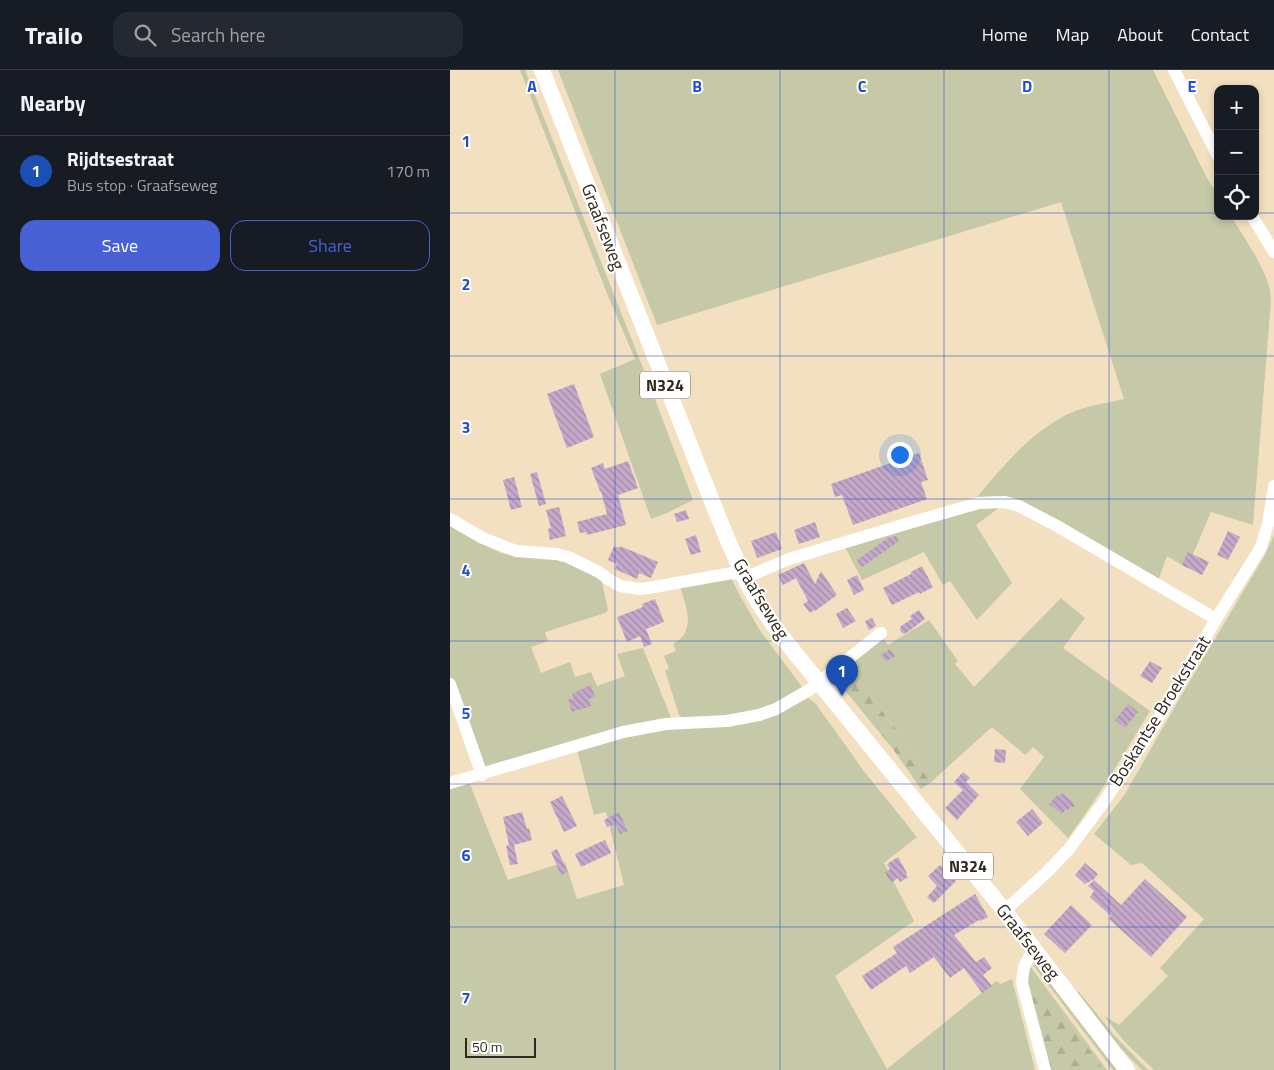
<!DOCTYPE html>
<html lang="en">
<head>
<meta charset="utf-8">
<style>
  body { margin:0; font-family:"Titillium Web",sans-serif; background:#242831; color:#f1f3f6 }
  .controls { position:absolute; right:15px; top:15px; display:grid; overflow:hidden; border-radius:10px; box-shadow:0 2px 8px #0003 }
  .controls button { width:45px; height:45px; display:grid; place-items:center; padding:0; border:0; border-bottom:1px solid #363941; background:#171b24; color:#f1f3f6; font:25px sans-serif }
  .scale { position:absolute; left:15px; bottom:12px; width:71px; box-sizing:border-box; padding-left:5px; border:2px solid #30281c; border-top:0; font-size:14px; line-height:18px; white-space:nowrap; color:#30281c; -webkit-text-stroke:4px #fff; paint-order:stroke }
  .you { position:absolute; left:449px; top:384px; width:18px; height:18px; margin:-12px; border:4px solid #fff; border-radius:50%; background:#1a73e8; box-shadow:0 0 0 8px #1a73e833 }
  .badge { display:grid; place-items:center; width:32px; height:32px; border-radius:50%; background:#4761d5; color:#fff; font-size:16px; font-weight:700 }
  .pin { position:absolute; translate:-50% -41px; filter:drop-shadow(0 1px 2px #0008) }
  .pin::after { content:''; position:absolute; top:26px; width:18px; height:15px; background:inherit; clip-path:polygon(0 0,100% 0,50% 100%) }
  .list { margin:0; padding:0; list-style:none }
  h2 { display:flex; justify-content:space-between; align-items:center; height:65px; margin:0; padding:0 20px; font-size:21px }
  h2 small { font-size:16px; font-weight:400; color:#9ea1a6 }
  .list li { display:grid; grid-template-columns:32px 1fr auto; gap:15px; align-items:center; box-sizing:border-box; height:70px; padding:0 20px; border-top:1px solid #363941 }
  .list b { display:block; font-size:19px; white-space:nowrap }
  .list p { margin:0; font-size:16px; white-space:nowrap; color:#9ea1a6 }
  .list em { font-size:16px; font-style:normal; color:#9ea1a6 }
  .actions { display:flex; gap:10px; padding:15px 20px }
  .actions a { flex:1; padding:11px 0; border:1px solid #4761d5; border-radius:15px; text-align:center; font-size:18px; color:#4761d5 }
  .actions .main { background:#4761d5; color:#fff }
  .icon { flex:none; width:28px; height:28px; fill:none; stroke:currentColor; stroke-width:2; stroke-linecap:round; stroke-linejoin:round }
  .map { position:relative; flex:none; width:824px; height:1000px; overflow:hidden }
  header { display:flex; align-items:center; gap:30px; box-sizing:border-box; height:70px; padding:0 25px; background:#171b24; border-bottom:1px solid #363941 }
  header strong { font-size:24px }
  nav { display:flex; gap:28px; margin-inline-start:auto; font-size:18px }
  .search { width:350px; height:45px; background:#242831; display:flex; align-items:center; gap:12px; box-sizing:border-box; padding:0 18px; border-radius:15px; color:#9ea1a6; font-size:19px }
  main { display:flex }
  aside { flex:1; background:#171b24 }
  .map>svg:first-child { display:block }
  .green { fill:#c5c9a7 }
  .forest { fill:url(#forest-firs) }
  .building { fill:url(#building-back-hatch) }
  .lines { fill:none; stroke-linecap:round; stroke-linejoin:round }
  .minor { stroke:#fff; stroke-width:12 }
  .major { stroke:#fff; stroke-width:16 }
  .grid { fill:none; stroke:#1d4ed8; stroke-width:1; stroke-opacity:0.55 }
  .labels { text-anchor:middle; stroke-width:4; stroke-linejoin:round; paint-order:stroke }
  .shield { fill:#fff; stroke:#6e6860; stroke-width:1 }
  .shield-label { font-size:16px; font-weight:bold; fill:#30281c }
  .street-label { font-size:18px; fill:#30281c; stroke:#fff }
  .grid-label { font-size:16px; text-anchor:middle; font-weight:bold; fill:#1d4ed8; stroke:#fff; stroke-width:4; stroke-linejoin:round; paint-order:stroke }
</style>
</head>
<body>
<header>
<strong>Trailo</strong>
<div class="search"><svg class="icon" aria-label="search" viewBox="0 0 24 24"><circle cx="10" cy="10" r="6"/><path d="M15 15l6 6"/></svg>Search here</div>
<nav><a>Home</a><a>Map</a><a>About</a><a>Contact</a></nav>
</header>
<main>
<aside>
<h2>Nearby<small></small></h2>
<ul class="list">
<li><span class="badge" style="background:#1a4fb4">1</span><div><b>Rijdtsestraat</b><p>Bus stop · Graafseweg</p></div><em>170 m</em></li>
</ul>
<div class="actions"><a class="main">Save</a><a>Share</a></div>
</aside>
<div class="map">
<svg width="824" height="1000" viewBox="0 0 824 1000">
  <defs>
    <pattern id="forest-firs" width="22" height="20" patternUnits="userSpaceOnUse" patternTransform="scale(1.25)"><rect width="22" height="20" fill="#c5c9a7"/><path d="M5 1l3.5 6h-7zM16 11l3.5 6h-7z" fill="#aaad8f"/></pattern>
    <pattern id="building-back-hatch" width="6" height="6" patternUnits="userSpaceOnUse" patternTransform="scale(1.25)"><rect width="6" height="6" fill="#c5a9ca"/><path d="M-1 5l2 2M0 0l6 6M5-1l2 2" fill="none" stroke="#a08aa3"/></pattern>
  </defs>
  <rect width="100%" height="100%" fill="#f3e0c0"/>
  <path class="green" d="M70 0H75L197 308 243 430 217 443 201 449 150 304 185 289 158 226Z
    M108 0H703L758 110 768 125V146H781C793 166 815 197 820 220 821 227 821 235 820 243L803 455 761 442 737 498 717 486 708 511 563 429 545 426 527 427C553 396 581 362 618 344 636 336 656 333 674 329L611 132 207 255Z
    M550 437 526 455 562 513 527 550 500 511 493 515 474 482 412 510 395 477 520 440Z
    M0 456 27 472 51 483 65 486 113 490 151 508 158 540 155 543 95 562 98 571 81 577 91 603 120 592 125 607 141 602 147 616 175 606 167 584 193 578 222 650 34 699 0 614Z
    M824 465V1000H704L673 970 654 946 669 955 718 906 710 898 754 849 692 793 681 795 644 764 675 724 731 626 815 485Z
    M281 507 287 520 309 559 352 617 323 635 304 643 234 649 229 645 215 600 219 599 214 586 226 581 223 574C226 572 231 569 233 566 243 552 235 532 230 517Z
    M611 528 635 548 613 578 700 641C674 684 648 728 618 768L570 719 594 687 583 677 575 685 542 657 480 713 461 679 396 594 432 567 438 575 479 550 508 591 505 594 524 617Z
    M358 628 366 634 413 700 467 767 434 793 464 851 385 906 437 999 546 911 551 914 562 909 585 1000H0V716L19 712 58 810 115 792 127 829 174 815 156 742 144 745 127 680 151 673 218 658 296 654 325 644Z
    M587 894 673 1000H663L583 895Z
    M580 896 657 1000H654L612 942 579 928 575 920Z
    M628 921 665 966 698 1000H692L669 977 627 926Z"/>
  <path class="forest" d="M396 594 461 679 480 713 471 719 443 679 383 606Z
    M586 919 594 920 612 942 654 1000H597L579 928Z"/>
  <path class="building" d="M124 314 144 367 117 378 97 324Z
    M469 383 478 410 471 412 477 429 403 455 392 425 385 427 381 414Z
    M178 391 188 418 168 425 176 455 137 465 136 462 130 463 127 452 157 444 151 421H150L141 398 153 393 155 399Z
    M87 402 96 434 89 436 80 404Z
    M64 407 72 437 61 440 53 410Z
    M109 437 116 466 100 470 98 459 101 458 96 440Z
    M236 440 239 449 227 452 224 444Z
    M365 452 370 467 349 474 344 460Z
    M778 461 790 467 778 490 767 485Z
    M326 462 332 479 307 488 301 471Z
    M246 465 251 482 241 485 235 469Z
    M446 466 449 471 412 497 407 490 438 468Z
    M164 476 170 478V476L208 492 201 508 189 503 187 509 165 499 167 494 158 490Z
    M738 482 759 492 752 505 732 495Z
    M354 493 365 514 371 501 387 525 365 541 364 540 360 543 353 534 358 531 346 508 333 515 328 505Z
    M472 496 483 517 470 524 469 522 442 535 433 518 461 504V502Z
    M407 505 414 520 404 525 397 510Z
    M205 529 214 552 196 559 202 574 194 577 190 566 177 572 167 547 193 537 192 534Z
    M397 538 406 551 393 558 386 544Z
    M469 540 475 549 455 564 452 563 450 560 451 556 462 549 460 546Z
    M422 548 426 556 419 560 415 551Z
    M440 579 445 586 436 592 431 585Z
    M700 591 712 598 702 613 690 606Z
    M141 615 145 627 139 629 141 636 130 640 129 639 122 642 118 630 124 628 122 624 127 622V621Z
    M678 634 688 642 675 658 665 650Z
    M545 679 556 680 555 693 544 692Z
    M513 702 520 708 516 712 529 725 507 750 495 738 513 720 504 712Z
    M612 723 622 731 625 737H620L618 741 616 739 612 744 599 734 607 725 609 726Z
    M112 726 127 756 114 762 100 732Z
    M582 739 593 753 578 766 566 752Z
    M72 742 77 759 79 758 82 770 64 775 68 794 60 795 56 776 59 775 53 747Z
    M169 742 178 761 170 764 165 754 157 757 154 750Z
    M155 770 161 783 131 797 125 784 146 774Z
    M107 779 118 802 111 805 101 782Z
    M448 787 457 803 456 804 458 807 450 812 448 808 441 813 435 802 440 799 437 794Z
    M635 793 648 804 644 809 635 814 625 805Z
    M490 795 506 811 484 833 477 827 487 816 478 806Z
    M695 809 737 847 701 887 659 849 661 846 640 827 644 821 638 816 644 810 671 835Z
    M525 824 538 847 530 851 529 850 504 865 526 892 534 887 539 894 542 898 533 905 542 916 532 923 514 898 500 908 484 887 460 903 456 896 421 920 412 906 447 883 443 877Z
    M621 835 642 855 615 883 594 864Z"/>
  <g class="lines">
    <path class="minor" d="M724 0 768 86
      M802 146 824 182
      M0 449 33 468 66 481 106 484 118 487 149 502 158 509 170 516 190 519 204 517 282 503 304 504 339 489 466 451 529 433 555 432 569 436 607 456 766 549
      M0 614 32 705
      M0 713 173 662 216 654 277 651 309 645 326 639 359 620 431 563
      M553 839 562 834 597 802 619 779 651 736 697 668 766 549 810 479 818 454 824 416
      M585 881C574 892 573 898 572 913L595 1000"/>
    <path class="major" d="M92 0 265 439C276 466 287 494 301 520 311 538 323 555 336 572L553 839 677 1000"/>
  </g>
  <path class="grid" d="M165 0V1000M330 0V1000M494 0V1000M659 0V1000M0 143H768M805 143H824M0 286H824M0 429H824M0 571H824M0 714H824M0 857H824"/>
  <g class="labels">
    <g class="shield">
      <rect x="190" y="301.5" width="50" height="27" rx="4"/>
      <rect x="493" y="782.5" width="50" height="27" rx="4"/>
    </g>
    <g class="shield-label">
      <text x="215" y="321">N324</text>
      <text x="518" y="802">N324</text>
    </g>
    <g class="street-label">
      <text transform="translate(153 157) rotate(69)" y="6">Graafseweg</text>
      <text transform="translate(311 529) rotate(59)" y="6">Graafseweg</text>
      <text transform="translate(710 641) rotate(-58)" y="6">Boskantse Broekstraat</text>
      <text transform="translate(578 872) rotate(52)" y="6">Graafseweg</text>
    </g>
  </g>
  <g class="grid-label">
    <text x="82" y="22">A</text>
    <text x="247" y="22">B</text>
    <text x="412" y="22">C</text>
    <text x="577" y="22">D</text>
    <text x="742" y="22">E</text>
    <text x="16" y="77">1</text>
    <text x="16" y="220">2</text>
    <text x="16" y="363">3</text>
    <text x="16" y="506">4</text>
    <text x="16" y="649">5</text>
    <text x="16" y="791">6</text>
    <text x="16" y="934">7</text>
  </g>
</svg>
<div class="controls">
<button>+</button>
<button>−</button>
<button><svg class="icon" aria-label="locate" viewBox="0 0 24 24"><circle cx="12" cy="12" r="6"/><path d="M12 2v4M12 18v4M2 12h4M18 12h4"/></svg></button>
</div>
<div class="scale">50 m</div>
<div class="you"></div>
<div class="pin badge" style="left:392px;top:626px;background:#1a4fb4">1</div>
</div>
</main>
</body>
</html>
